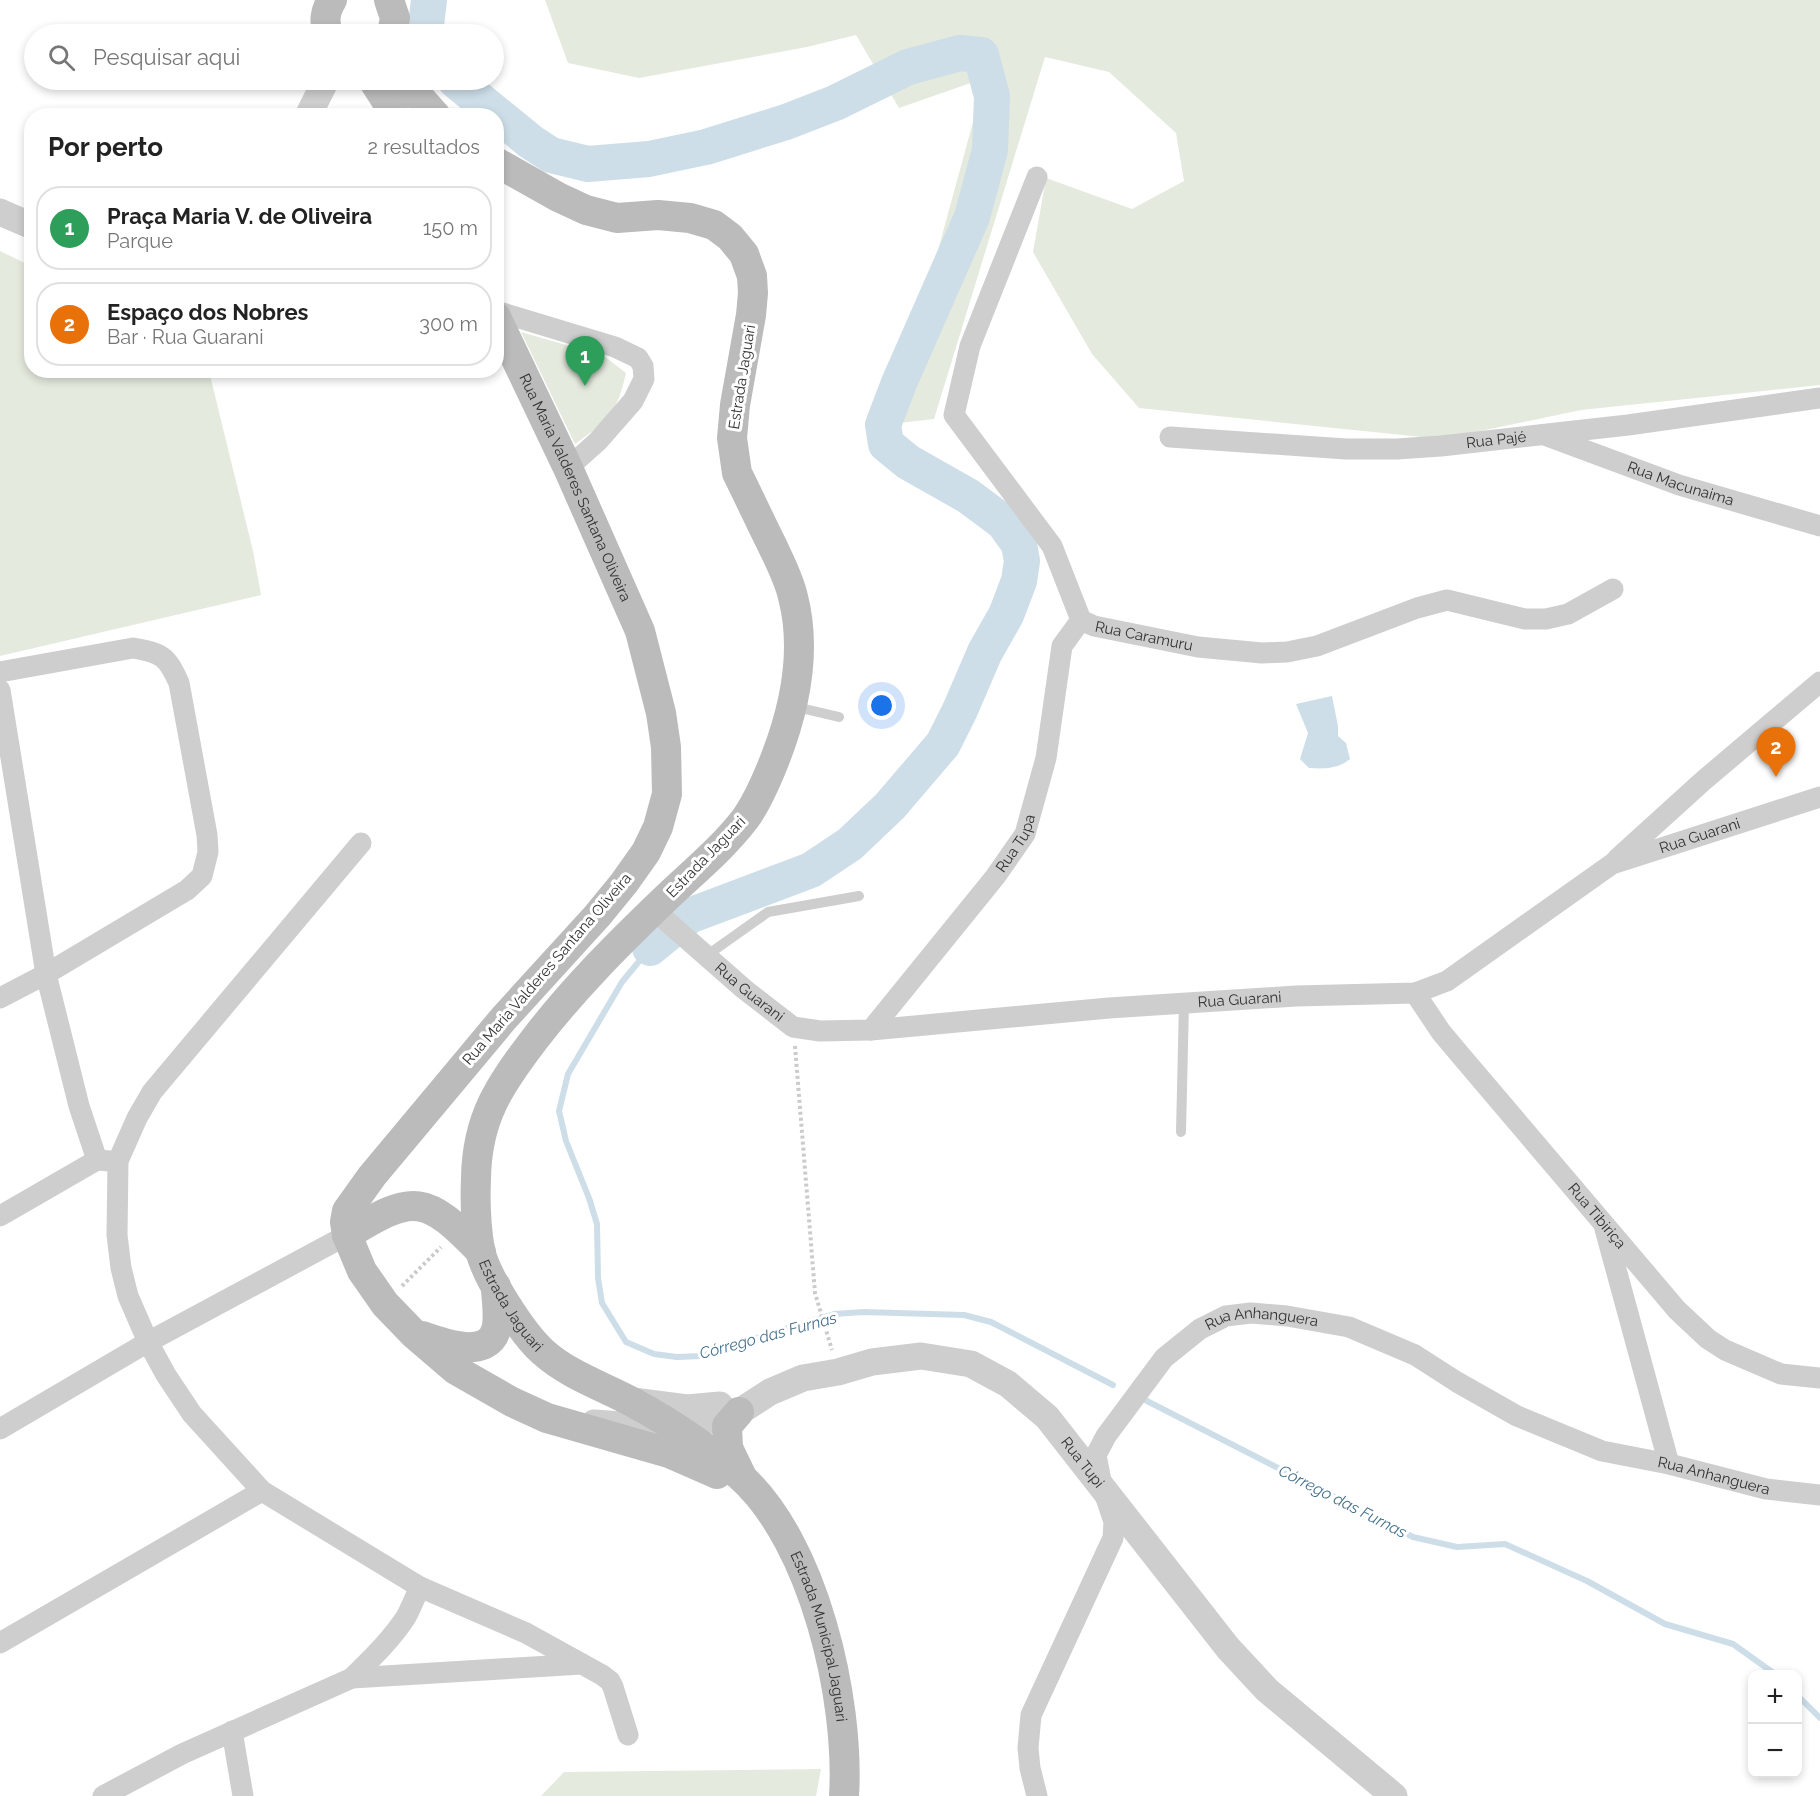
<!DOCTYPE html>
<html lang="pt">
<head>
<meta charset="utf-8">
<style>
  body { margin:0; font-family:Raleway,sans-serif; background:#f6f6f6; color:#222 }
  .controls { position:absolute; right:18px; bottom:18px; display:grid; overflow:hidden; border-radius:12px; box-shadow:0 3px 9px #0003 }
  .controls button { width:54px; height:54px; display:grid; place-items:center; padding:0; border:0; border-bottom:2px solid #e0e0e0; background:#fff; color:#222; font:30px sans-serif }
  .you { position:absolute; left:882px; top:706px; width:21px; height:21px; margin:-15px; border:4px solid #fff; border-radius:50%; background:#1a73e8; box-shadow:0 0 0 9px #1a73e833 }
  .badge { display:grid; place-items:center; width:39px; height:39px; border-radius:50%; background:#d93025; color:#fff; font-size:20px; font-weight:700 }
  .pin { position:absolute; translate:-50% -50px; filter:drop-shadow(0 2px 3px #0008) }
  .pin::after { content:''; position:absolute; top:32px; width:21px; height:18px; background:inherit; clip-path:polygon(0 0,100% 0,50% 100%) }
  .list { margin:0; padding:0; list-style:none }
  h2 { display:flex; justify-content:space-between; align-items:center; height:78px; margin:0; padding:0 24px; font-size:26px }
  h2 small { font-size:20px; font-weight:400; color:#767676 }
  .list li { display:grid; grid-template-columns:39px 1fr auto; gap:18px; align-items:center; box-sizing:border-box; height:84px; margin:0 12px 12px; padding:0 12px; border:2px solid #e0e0e0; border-radius:24px }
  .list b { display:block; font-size:22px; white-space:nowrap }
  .list p { margin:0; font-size:20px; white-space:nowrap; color:#767676 }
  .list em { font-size:20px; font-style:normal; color:#767676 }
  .icon { flex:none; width:33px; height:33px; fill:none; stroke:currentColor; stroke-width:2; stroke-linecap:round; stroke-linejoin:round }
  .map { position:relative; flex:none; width:1820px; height:1796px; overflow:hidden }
  .search { position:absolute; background:#fff; box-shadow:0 3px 9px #0003; left:24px; top:24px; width:480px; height:66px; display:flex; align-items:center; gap:15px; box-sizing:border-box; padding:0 21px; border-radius:33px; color:#767676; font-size:22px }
  .panel { position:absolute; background:#fff; box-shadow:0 3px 9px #0003; left:24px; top:108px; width:480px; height:270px; border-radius:24px }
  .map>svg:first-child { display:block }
  .green { fill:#e5eade }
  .water { fill:#cddee8 }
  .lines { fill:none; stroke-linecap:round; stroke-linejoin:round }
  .stream { stroke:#cddee8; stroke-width:6 }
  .river { stroke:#cddee8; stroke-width:36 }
  .path { stroke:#cbcbcb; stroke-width:4; stroke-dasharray:3 3; stroke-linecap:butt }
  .service { stroke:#cecece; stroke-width:10 }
  .minor { stroke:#cecece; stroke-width:21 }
  .tertiary { stroke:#cecece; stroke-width:27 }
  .secondary { stroke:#bbb; stroke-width:30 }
  .labels { text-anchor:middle; stroke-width:6; stroke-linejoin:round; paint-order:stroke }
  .street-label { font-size:15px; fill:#313131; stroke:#fff }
  .water-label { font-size:16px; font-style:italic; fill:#46738d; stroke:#fff }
</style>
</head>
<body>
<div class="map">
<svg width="1820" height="1796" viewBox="0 0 1820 1796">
  <rect width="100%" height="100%" fill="#fff"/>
  <path class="green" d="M545 0H1820V385L1581 410 1442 439 1139 408 1092 354 1033 252 1046 178 1132 209 1184 181 1176 133 1109 72 1045 57 934 419 899 423 898 397 985 78 899 108 856 35 807 47 639 78 568 63Z
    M0 251 31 266 32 370 209 371 253 551 261 595 0 656Z
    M521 332 604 356 626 373C617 414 608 420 575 444Z
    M821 1769 816 1796H541L564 1772Z"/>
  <path class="water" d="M1332 696 1338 726V736L1346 743 1350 759C1338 769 1324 769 1309 768L1300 759 1308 733 1296 704Z"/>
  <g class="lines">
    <path class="stream" d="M650 948 622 982 568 1074 559 1111 566 1141 589 1198 597 1224 598 1278 602 1303 626 1342 654 1354 677 1357 702 1356 743 1342 834 1314 864 1312 964 1315 991 1322 1113 1385
      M1145 1400 1413 1537 1457 1547 1505 1544 1587 1581 1665 1624 1733 1644 1775 1674
      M1798 1696 1820 1718"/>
    <path class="river" d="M425 34 429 0
      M455 80 531 142 551 155 588 164 649 159 706 147 786 122 835 103 908 67 960 53 981 55 992 96 990 150 972 217 899 383 883 425 886 444 908 462 968 496 1003 522 1019 544 1022 561 1019 581 1006 615 985 652 960 710 943 744 890 806 850 844 811 870 689 916 650 948"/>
    <path class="path" d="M795 1046 815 1293 832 1350
      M402 1286 441 1247"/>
    <path class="service" d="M792 706 839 717
      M706 956 768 912 859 896
      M1181 1132 1184 1003"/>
    <g class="minor">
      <path id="s1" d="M1037 177 970 346 954 415 1052 546 1081 620 1094 626 1198 647 1262 653 1287 652 1317 646 1417 608 1447 600 1525 619H1546L1568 614 1613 589"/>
      <path d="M496 311 615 347 638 358 643 366 644 379 633 401 598 441 568 468"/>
      <path id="s2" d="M1547 436 1679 485 1820 526"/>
      <path id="s3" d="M1170 437 1346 449H1397L1441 446 1628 425 1820 398"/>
      <path d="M0 672 133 648C162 653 167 656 179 683L207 835 208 852 202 876 187 890 46 974 0 998"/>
      <path d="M0 690 46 974 79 1106 97 1160"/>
      <path d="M361 843 152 1092 137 1118 118 1161 117 1235 121 1268 128 1296 148 1342 166 1375 192 1414 262 1491 420 1587 526 1633 602 1675 610 1681 613 1687 628 1735"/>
      <path d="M1617 859 1703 781 1820 682"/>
      <path id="s4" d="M654 910 744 989 793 1027 820 1031 871 1030 1109 1008 1296 996 1415 993 1447 981 1612 864 1820 797"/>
      <path id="s5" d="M1415 993 1441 1032 1462 1057 1677 1310 1708 1339 1725 1350 1781 1374 1820 1378"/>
      <path id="s6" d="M871 1030 995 877 1025 834 1046 758 1062 646 1081 620"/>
      <path d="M0 1216 97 1160 110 1161"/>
      <path d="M1605 1229 1669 1464"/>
      <path d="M0 1429 148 1342 347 1235"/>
      <path d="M0 1643 262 1491"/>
      <path d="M352 1678C371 1659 391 1640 406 1617 411 1608 415 1597 420 1587"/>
      <path d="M232 1731 243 1796"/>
      <path d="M103 1796 182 1754 352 1678 582 1664"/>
      <path id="s7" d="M1037 1796 1030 1768 1028 1748 1031 1715 1113 1538 1114 1522 1102 1486 1096 1455 1106 1436 1164 1358 1200 1329 1226 1316 1251 1313 1287 1316 1349 1327 1415 1355 1457 1382 1517 1416 1602 1451 1669 1464 1766 1489 1820 1495"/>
    </g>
    <g class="tertiary">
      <path d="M308 116 326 80"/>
      <path d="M0 212 32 226"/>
      <path d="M633 1401 687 1408 720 1405"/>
      <path id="s8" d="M594 1423 677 1429 739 1412 770 1392 803 1378 838 1372 872 1362 921 1356 971 1364 1008 1384 1047 1417 1228 1648 1267 1690 1394 1796"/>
    </g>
    <g class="secondary">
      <path d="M389 0 395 18 392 34"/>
      <path d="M329 34C323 23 325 11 332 0"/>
      <path d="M373 80 396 116"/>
      <path d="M404 80 436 116"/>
      <path id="s9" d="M496 162 558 197 586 210 617 218 658 215 690 218 714 225 730 237 744 254 752 276 753 293 751 315 735 405 732 438 737 473C749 497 760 521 772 545 780 562 789 579 793 597 808 655 793 716 771 769 764 786 756 804 745 819 722 849 692 873 665 899 619 943 573 989 534 1040 499 1086 477 1118 476 1178 475 1201 476 1227 480 1250 486 1277 522 1333 543 1352 570 1376 603 1386 634 1403 671 1423 708 1448 740 1476 814 1542 850 1699 844 1796"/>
      <path id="s10" d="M496 317 568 468 640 631 661 713 666 747 667 794 658 827 646 852 624 883 597 916 504 1018 372 1176 347 1211 345 1222 347 1235 362 1271 385 1304 414 1334 456 1370 512 1402 547 1418 669 1453 717 1474"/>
      <path d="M347 1235C414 1193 426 1195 481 1252"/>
      <path d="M422 1336C442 1343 487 1360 496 1330 500 1317 496 1300 496 1286"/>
      <path d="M739 1412 727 1426 728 1448 742 1477"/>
    </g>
  </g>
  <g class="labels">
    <g class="street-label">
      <text transform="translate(742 377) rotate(-81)" y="5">Estrada Jaguari</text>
      <text dy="5" stroke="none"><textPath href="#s3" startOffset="327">Rua Pajé</textPath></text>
      <text dy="5" stroke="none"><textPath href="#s2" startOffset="142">Rua Macunaima</textPath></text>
      <text dy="5" stroke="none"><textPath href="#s10" startOffset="188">Rua Maria Valderes Santana Oliveira</textPath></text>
      <text dy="5" stroke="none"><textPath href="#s1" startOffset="561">Rua Caramuru</textPath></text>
      <text dy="5" stroke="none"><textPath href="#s4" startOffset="1134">Rua Guarani</textPath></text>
      <text dy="5" stroke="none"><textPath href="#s6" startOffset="237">Rua Tupa</textPath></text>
      <text transform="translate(706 857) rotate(-46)" y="5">Estrada Jaguari</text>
      <text transform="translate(547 969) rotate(-49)" y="5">Rua Maria Valderes Santana Oliveira</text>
      <text dy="5" stroke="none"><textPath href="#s4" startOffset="126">Rua Guarani</textPath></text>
      <text dy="5" stroke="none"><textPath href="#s4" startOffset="630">Rua Guarani</textPath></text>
      <text dy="5" stroke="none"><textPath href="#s5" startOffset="288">Rua Tibiriça</textPath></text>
      <text dy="5" stroke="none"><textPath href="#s9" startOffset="1461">Estrada Jaguari</textPath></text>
      <text dy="5" stroke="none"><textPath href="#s7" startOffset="592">Rua Anhanguera</textPath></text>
      <text dy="5" stroke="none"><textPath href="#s8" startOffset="542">Rua Tupi</textPath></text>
      <text dy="5" stroke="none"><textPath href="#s7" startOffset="1078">Rua Anhanguera</textPath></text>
      <text dy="5" stroke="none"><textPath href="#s9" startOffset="1934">Estrada Municipal Jaguari</textPath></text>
    </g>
    <g class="water-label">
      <text transform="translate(768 1335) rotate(-15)" y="6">Córrego das Furnas</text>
      <text transform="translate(1343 1501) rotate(27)" y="6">Córrego das Furnas</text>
    </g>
  </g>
</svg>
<div class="controls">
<button>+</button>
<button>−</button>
</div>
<div class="you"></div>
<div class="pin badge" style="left:585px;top:386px;background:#2e9e5b">1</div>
<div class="pin badge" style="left:1776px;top:777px;background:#e8710a">2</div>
<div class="search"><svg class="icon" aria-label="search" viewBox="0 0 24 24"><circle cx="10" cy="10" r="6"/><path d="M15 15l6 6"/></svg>Pesquisar aqui</div>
<section class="panel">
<h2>Por perto<small>2 resultados</small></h2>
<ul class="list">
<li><span class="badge" style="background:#2e9e5b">1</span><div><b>Praça Maria V. de Oliveira</b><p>Parque</p></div><em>150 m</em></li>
<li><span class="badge" style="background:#e8710a">2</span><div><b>Espaço dos Nobres</b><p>Bar · Rua Guarani</p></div><em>300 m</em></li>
</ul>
</section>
</div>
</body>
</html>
